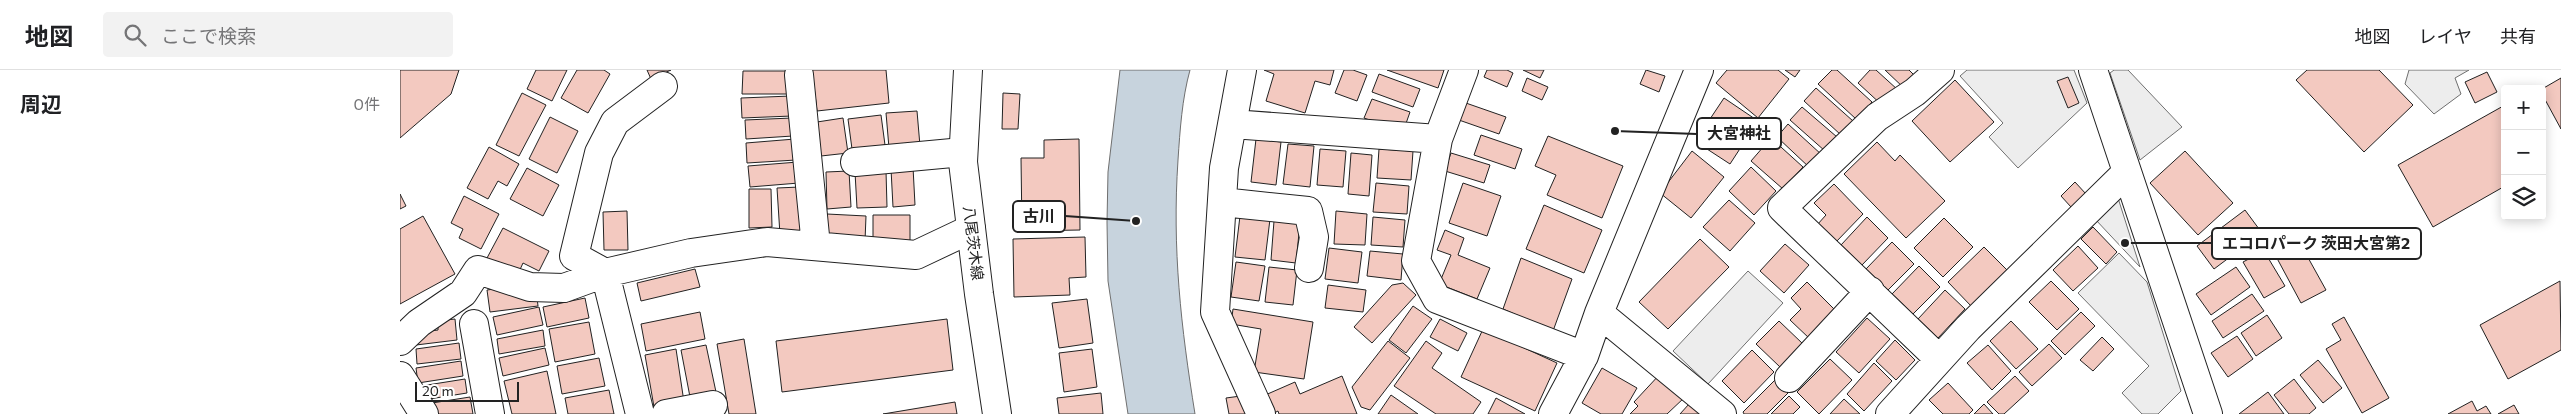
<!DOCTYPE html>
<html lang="ja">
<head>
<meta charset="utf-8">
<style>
  body { margin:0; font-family:Commissioner,"Noto Sans JP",sans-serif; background:#f2f2f2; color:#202124 }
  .controls { position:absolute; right:15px; top:15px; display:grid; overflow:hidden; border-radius:5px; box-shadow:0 2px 12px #0003 }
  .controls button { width:45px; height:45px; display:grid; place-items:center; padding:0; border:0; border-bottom:1px solid #e0e0e0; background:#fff; color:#202124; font:25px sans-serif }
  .scale { position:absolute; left:15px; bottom:12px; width:104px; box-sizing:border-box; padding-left:5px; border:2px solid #222; border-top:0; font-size:14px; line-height:18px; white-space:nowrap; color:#222; -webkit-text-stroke:4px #fff; paint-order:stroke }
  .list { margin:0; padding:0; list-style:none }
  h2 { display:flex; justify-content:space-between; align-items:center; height:65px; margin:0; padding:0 20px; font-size:21px }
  h2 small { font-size:16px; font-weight:400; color:#757577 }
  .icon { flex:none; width:28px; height:28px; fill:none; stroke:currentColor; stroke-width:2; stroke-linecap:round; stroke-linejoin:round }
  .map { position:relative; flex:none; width:2161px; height:344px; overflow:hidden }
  header { display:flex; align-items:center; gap:30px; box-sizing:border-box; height:70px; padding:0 25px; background:#fff; border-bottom:1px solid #e0e0e0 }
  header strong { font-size:24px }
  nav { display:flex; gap:28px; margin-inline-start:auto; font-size:18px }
  .search { width:350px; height:45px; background:#f2f2f2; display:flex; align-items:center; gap:12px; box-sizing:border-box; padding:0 18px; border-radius:5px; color:#757577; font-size:19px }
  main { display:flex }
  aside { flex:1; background:#fff }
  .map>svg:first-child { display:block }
  .parking { fill:#ededed; stroke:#6f6f6f }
  .water { fill:#c7d3dd; stroke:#6f6f6f }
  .building { fill:#f3c9c0; stroke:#222 }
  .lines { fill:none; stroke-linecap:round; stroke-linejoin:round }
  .minor-casing { stroke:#222; stroke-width:30 }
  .major-casing { stroke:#222; stroke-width:30 }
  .minor { stroke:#fff; stroke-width:28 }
  .major { stroke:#fff; stroke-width:28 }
  .labels { text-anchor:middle; stroke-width:4; stroke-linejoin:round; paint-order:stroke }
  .street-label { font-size:15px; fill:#222; stroke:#fff }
  .leader { fill:none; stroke:#222; stroke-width:2 }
  .callout-dot { fill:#222; stroke:#fff; stroke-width:2 }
  .callout { fill:#fff; stroke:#222; stroke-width:2 }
  .callout-label { font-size:16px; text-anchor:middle; font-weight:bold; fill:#222 }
</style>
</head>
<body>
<header>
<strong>地図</strong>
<div class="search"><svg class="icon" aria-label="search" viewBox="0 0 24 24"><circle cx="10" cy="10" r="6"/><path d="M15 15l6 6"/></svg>ここで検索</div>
<nav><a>地図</a><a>レイヤ</a><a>共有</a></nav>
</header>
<main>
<aside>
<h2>周辺<small>0件</small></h2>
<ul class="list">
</ul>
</aside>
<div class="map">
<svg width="2161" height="344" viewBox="0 0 2161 344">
  <rect width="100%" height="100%" fill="#fff"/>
  <path class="parking" d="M1567 0H1674L1687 33 1618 98 1589 67 1603 53 1560 6Z
    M1714 0H1728L1782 57 1740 90 1710 3Z
    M2009 0H2069L2055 8 2061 24 2034 44 2005 14Z
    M1718 128 1740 197 1695 149Z
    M1719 183 1747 212 1781 321 1758 344H1742L1722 323 1749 296 1678 223Z
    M1348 201 1383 233 1308 314 1273 281Z"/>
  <path class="water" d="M720 0H790C782 29 780 60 778 90 772 179 781 257 795 344H728L708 211 707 152 708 102Z"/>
  <path class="building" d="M0 0H59L51 24 0 68Z
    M136 0H167L152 31 127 19Z
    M177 0H204L210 4 188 43 161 28Z
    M247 0H271L251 9Z
    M412 0H486L489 33 417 41Z
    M864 0H934L930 15 915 11 905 43 866 31 874 4Z
    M944 0H953L967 5 957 31 935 23Z
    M987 0H1044L1038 18Z
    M1087 0H1107L1113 3 1107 17 1084 7Z
    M1123 0H1144L1140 8Z
    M1246 0 1265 6 1259 22 1240 14Z
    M1327 0H1378L1389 9 1358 48 1316 13Z
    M1385 0H1400L1395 7Z
    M1432 0H1437L1472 32 1456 49 1418 14Z
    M1470 0H1476L1498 20 1483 36 1458 13Z
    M1485 0H1509L1516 7 1505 19Z
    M1907 0H1979L2013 35 1964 82 1896 10Z
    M343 1H391V24H342Z
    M2087 2 2097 22 2075 33 2065 12Z
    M979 4 1020 19 1013 37 972 22Z
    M1668 7 1679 33 1668 38 1657 11Z
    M1127 8 1148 17 1142 30 1122 21Z
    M2161 8V59L2142 24V19Z
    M1555 10 1594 52 1550 92 1512 51Z
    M1416 18 1453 51 1441 65 1404 31Z
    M122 23 146 35 119 86 96 75Z
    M603 23 620 24 618 59H602Z
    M391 26 392 46 342 48 341 28Z
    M1324 28 1358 51 1330 94 1307 79 1320 60 1308 52Z
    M972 29 1010 42 1003 62 964 48Z
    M1063 32 1106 47 1099 64 1056 49Z
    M2105 35V116L2033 157 1998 95Z
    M1402 37 1437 67 1425 81 1390 50Z
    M517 41 520 76 489 78 486 43Z
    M481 45 485 75 452 79 448 49Z
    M150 47 178 61 157 103 129 89Z
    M392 48 393 66 346 69 345 50Z
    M443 48 448 83 421 86 417 52Z
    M1388 54 1422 85 1410 98 1377 67Z
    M1081 65 1122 79 1115 99 1074 85Z
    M1148 66 1223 96 1202 148 1147 125 1156 105 1135 96Z
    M1371 68 1403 97 1383 119 1351 91Z
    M395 69 396 90 347 93 346 73Z
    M679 69 680 160 622 161 621 88H644V70Z
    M856 69 881 72 876 115 851 112Z
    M1477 72 1495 91 1500 85 1545 131 1506 168 1444 104Z
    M888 74 914 76 910 117 883 114Z
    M89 77 119 94 107 116 98 111 88 129 67 118Z
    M920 79 946 81 943 117 917 115Z
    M979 79 1013 81 1011 110 977 108Z
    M1292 81 1324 107 1291 148 1260 123Z
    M1785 81 1833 133 1798 165 1750 113Z
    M951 83 972 85 969 126 948 124Z
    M1051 83 1090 95 1084 113 1045 101Z
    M398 92 399 113 350 117 348 96Z
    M513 97 515 135 493 137 491 99Z
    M1351 97 1376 121 1354 145 1329 121Z
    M127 98 159 115 143 146 110 129Z
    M449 101 451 137 427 139 426 102Z
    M486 101 487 137 457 138 455 102Z
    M1675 112 1686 124 1671 137 1661 126Z
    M976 113 1009 116 1007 144 973 142Z
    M1063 113 1101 126 1087 166 1049 153Z
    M1434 114 1463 144 1435 173 1417 155 1426 145 1414 133Z
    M400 117 403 163 380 165 377 118Z
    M349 119H371L372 157 349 158Z
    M0 124 6 136 0 139Z
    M64 126 99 144 81 179 59 168 63 159 51 153Z
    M1329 130 1355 153 1330 181 1303 157Z
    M1144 135 1202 160 1184 203 1126 179Z
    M1845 140 1862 163 1814 199 1797 176Z
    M227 141 228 180H204L203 142Z
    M936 141 967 144 965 175 934 174Z
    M427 144 466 146 465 171 427 169Z
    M473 145H510V173H473Z
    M23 146 55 204 0 234V159Z
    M840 146 870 149 865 190 835 187Z
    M973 147 1005 150 1003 177 971 175Z
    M1467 147 1488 168 1462 195 1441 175Z
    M1544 148 1573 177 1543 207 1514 178Z
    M874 151 900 153 896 193 871 190Z
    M1693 157 1717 182 1706 194 1681 169Z
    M103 158 149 181 139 201 123 193 118 204 87 188Z
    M1045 160 1064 168 1058 185 1090 198 1077 229 1039 214 1051 185 1037 180Z
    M1896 166 1926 220 1901 233 1872 179Z
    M685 167 686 207 669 208 670 225 614 227 613 169Z
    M1300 169 1329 197 1268 259 1239 232Z
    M1492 172 1514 194 1488 220 1466 199Z
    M1385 174 1409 195 1384 223 1360 201Z
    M1678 176 1698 198 1673 221 1653 200Z
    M1584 177 1609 202 1572 237 1548 212Z
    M929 178 962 182 958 213 925 209Z
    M970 181 1003 184 1001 210 967 206Z
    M1864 181 1885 216 1864 228 1843 192Z
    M1121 188 1172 209 1153 261 1103 239Z
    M836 192 865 196 859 231 831 227Z
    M1519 196 1540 217 1513 244 1492 224Z
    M869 197 897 200 893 235 865 232Z
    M1836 197 1850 217 1811 245 1796 224Z
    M295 199 300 217 241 231 237 213Z
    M1651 211 1679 239 1657 260 1629 232Z
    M2160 211 2161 280 2108 309 2080 255Z
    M1407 212 1437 242 1410 269 1390 250 1401 239 1391 228Z
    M1003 213 1016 225 972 273 954 257 992 215Z
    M928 215 966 220 963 242 925 238Z
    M109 217 121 222 122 229 137 227 138 236 90 242 87 220Z
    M1545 220 1565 239 1538 268 1518 249Z
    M1852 224 1864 241 1823 268 1812 251Z
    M185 228 189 248 147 257 143 237Z
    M687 229 693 273 659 278 652 233Z
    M1013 236 1032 249 1006 283 989 270Z
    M139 237 143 255 97 265 93 247Z
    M833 239 913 252 904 309 854 302 861 259 831 254Z
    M300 242 305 269 246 281 241 254Z
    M1681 242 1695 256 1665 285 1651 271Z
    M1867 245 1882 268 1856 286 1841 263Z
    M1944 247 1989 328 1962 343 1926 279 1941 270 1932 254Z
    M1467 248 1490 269 1459 303 1436 282Z
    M55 249 57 270 16 275 15 263 38 260V251Z
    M547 249 553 300 382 322 376 271Z
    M1040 249 1067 263 1058 281 1030 267Z
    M1379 251 1403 274 1380 297 1356 274Z
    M1611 251 1638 279 1616 299 1590 271Z
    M189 252 195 284 155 292 149 259Z
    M1083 259 1157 293 1135 341 1061 307Z
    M143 260 145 276 99 284 97 269Z
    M1837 266 1853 289 1828 307 1811 283Z
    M1702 267 1714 279 1693 301 1680 290Z
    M344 269 356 344H329L317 274Z
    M1495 270 1515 290 1496 310 1476 291Z
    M988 271 1010 288 970 340 961 337 952 317Z
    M1026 271 1042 283 1032 298 1081 332 1073 344H1036L994 316Z
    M59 273 61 289 17 294 16 279Z
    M1649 274 1662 288 1632 316 1619 302Z
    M306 275 316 322 290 327 281 280Z
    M1588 275 1611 301 1592 320 1567 293Z
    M145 278 149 295 103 306 99 288Z
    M276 279 284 332 254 337 245 285Z
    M692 279 697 317 664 322 659 283Z
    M1352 280 1374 302 1344 333 1322 311Z
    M199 288 205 316 162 324 157 296Z
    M1430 289 1452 310 1419 344 1397 322Z
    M1918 290 1942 318 1923 333 1900 305Z
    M61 291 63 306 18 313 16 298Z
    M1474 293 1492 311 1464 341 1447 324Z
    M1202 298 1237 318 1222 344H1201L1182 333Z
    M147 301 156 344H112L104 311Z
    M1261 303 1285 327 1267 344H1230L1238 336 1234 332Z
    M942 306 957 344H879L878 341 872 344 863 326 895 312 900 324Z
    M1615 306 1629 321 1604 344H1599L1587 332Z
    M65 309 67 323 23 330 21 316Z
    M1894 309 1916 338 1909 344H1889L1874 325Z
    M1375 310 1388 323 1367 344H1344L1343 342Z
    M1548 313 1573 340 1569 344H1543L1529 330Z
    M209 320 214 344H168L165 328Z
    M1868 322 1884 344H1839Z
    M701 323 703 344H659L657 328Z
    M848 325 851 344H829L826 328Z
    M991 325 1018 344H978Z
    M1389 326 1400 337 1393 344H1371Z
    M70 327 73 344H33L32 333Z
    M1096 328 1125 344H1088Z
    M1444 329 1460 344H1430Z
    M2072 331 2077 341 2086 336 2091 344H2048Z
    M555 332 557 344H483Z
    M1289 334 1299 344H1280Z
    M1584 334 1593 344H1574Z
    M2114 335 2119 344H2098Z"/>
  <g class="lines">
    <g class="minor-casing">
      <path id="minor" d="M842 0 824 98 815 242 861 344
        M1064 0 1038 69 1016 191 1037 229 1184 286
        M1693 0 1808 344
        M399 5 416 176
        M832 54 1038 69
        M455 92 563 82
        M822 132 908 141 914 167 909 198
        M205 203 174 186 199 83 215 52 263 16
        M1199 243 1322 344
        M74 254 90 344
        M0 271 19 253 63 223 78 200 130 217 164 218 205 203
        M1539 289 1382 138 1477 47 1515 22 1540 0
        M0 306 24 344
        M1389 308 1470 221
        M240 344 205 203 291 183 367 172 516 185 571 159
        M266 344 313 335
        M1153 344 1184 286 1199 243 1299 0
        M1490 344 1568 258 1727 102"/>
    </g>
    <g class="major-casing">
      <path id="major" d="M568 0 563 92 579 224 597 344"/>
    </g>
    <use href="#minor" class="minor"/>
    <use href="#major" class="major"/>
  </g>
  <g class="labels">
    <g class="street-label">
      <text transform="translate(573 173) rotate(83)" y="5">八尾茨木線</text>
    </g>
  </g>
  <path class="leader" d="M1215 61L1297 64M736 151L665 146M1725 173L1812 173"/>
  <g class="callout-dot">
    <circle cx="1215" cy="61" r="5"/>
    <circle cx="736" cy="151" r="5"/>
    <circle cx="1725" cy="173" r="5"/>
  </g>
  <g class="callout">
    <rect x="1297" y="48" width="84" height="31" rx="5"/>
    <rect x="613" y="131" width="52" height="31" rx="5"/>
    <rect x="1812" y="158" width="209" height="31" rx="5"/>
  </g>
  <g class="callout-label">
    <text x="1339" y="69">大宮神社</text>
    <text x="639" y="152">古川</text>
    <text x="1916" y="179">エコロパーク 茨田大宮第2</text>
  </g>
</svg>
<div class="controls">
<button>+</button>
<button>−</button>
<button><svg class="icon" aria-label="layers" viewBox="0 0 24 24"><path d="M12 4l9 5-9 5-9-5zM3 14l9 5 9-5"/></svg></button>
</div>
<div class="scale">20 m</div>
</div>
</main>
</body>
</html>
